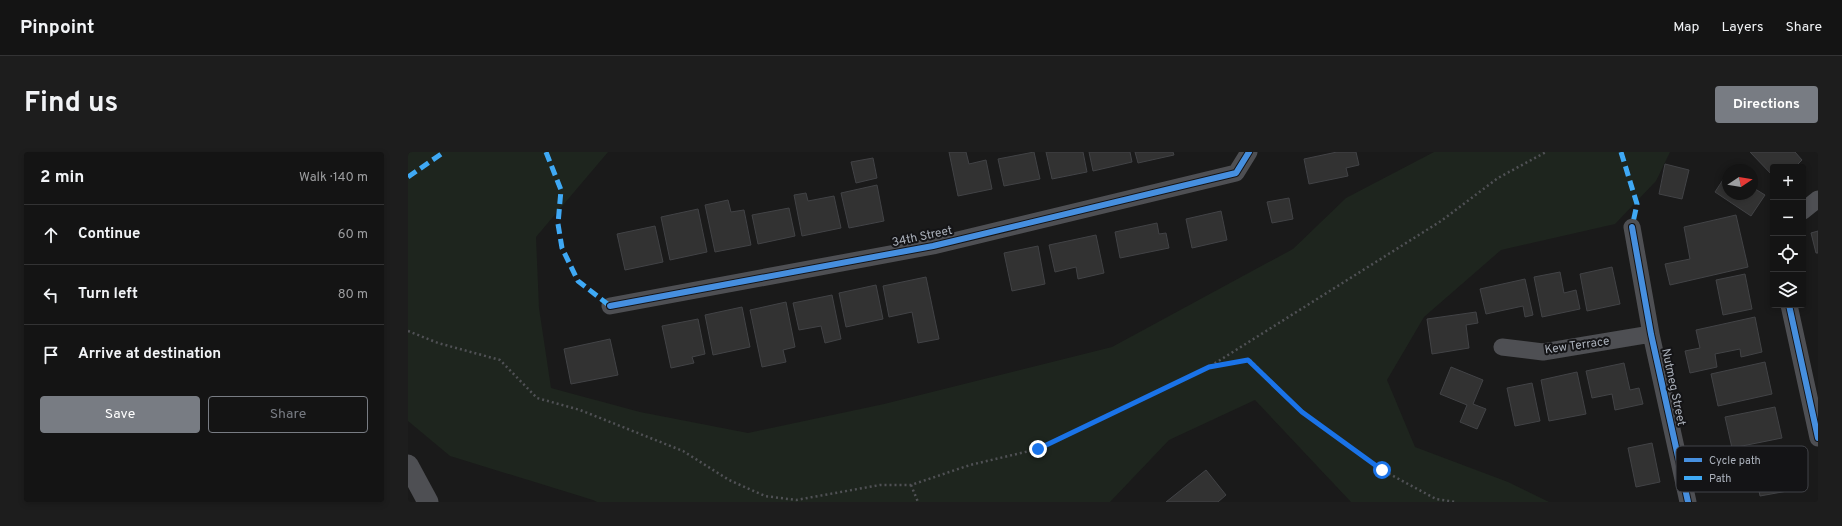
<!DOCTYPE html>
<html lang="en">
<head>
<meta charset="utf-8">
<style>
  body { margin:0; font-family:Overpass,sans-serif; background:#1d1d1d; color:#f1f3f6 }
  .controls { position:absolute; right:12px; top:12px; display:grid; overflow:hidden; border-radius:4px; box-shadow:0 2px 6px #0003 }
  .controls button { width:36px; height:36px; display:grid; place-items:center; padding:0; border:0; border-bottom:1px solid #333334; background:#141414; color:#f1f3f6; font:20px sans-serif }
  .compass { position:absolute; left:1314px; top:12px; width:36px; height:36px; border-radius:50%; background:#141414; box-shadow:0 2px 6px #0003; rotate:78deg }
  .stop { position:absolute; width:12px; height:12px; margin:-9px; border:3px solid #1a73e8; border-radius:50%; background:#fff }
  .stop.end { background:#1a73e8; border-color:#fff; box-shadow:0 1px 4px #0008 }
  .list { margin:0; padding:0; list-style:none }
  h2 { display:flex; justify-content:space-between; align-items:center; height:52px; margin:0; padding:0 16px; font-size:17px }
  h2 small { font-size:13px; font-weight:400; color:#9d9ea0 }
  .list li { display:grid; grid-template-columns:26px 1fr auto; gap:12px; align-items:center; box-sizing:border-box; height:60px; padding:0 16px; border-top:1px solid #333334 }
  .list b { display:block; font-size:15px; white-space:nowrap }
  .list em { font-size:13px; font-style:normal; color:#9d9ea0 }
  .actions { display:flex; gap:8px; padding:12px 16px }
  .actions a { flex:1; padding:9px 0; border:1px solid #787c83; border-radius:4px; text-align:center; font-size:14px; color:#787c83 }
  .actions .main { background:#787c83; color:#fff }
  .icon { flex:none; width:22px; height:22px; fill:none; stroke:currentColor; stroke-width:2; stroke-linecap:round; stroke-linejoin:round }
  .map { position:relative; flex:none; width:1410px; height:350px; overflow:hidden; border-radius:4px }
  header { display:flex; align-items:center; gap:24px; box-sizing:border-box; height:56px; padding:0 20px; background:#141414; border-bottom:1px solid #333334 }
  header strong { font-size:19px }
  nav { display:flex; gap:22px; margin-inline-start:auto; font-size:14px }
  .intro { display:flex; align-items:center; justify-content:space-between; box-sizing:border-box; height:96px; padding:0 24px }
  h1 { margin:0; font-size:28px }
  .button { padding:10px 18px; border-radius:4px; background:#787c83; color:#fff; font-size:14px; font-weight:700 }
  main { display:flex; gap:24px; padding:0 24px }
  aside { flex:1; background:#141414; border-radius:4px; box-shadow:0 2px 6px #0003 }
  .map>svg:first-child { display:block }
  .green { fill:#1e251e }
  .building { fill:#323232; stroke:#424346 }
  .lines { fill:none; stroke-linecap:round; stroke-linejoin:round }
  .path { stroke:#505155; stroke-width:2.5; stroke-dasharray:2 3; stroke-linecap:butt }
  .minor { stroke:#4e4f53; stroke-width:17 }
  .tertiary { stroke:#4e4f53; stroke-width:21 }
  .quiet { stroke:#3fa9f5; stroke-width:5; stroke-dasharray:10 5; stroke-linecap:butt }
  .cycleway-casing { stroke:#141416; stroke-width:8 }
  .cycleway { stroke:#468fdf; stroke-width:6 }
  .route { stroke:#1a73e8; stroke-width:5 }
  .labels { text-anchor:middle; stroke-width:4; stroke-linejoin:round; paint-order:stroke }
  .street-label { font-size:12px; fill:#abb1bb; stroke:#141416 }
  .key { fill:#141416; stroke:#414348; stroke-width:1 }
  .key-label { font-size:11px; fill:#abb1bb }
</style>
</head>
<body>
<header>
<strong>Pinpoint</strong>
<nav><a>Map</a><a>Layers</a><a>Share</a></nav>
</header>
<div class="intro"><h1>Find us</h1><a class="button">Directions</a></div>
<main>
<aside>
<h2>2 min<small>Walk · 140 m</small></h2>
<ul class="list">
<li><svg class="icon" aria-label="ahead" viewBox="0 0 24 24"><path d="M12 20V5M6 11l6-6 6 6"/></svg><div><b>Continue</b></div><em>60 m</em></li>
<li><svg class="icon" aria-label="left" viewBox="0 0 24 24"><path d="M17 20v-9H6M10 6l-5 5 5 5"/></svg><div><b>Turn left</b></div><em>80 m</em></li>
<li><svg class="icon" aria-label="arrive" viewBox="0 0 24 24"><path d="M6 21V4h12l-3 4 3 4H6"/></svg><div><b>Arrive at destination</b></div></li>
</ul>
<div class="actions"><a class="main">Save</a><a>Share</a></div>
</aside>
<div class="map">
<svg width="1410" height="350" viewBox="0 0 1410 350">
  <rect width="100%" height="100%" fill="#1a1a1a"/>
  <path class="green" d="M0 0H200L128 85 131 156 143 236 232 260 340 281 476 252 704 195 885 97 938 46 1026 0H1262L1248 29 1207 72 1093 98 1016 165 979 228 1007 295 1100 330 1141 350H943L847 248 761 288 702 350H189L185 348 42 304 0 269Z"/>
  <path class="building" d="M541 0H558L561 12 578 8 584 37 550 44Z
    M626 0 632 27 596 34 590 7Z
    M638 0H675L679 20 644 27Z
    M681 0H722L724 10 685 19Z
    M727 0H765L766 3 730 11Z
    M929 0H948L951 13 938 16 940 24 901 32 896 7Z
    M1342 0H1387L1394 8 1387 15H1365V24Z
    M465 6 469 26 448 31 443 10Z
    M1257 12 1281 18 1274 47 1251 42Z
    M1320 20V42H1344V35L1357 43 1343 64 1307 40Z
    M469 33 476 69 441 76 433 41Z
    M398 41 400 49 426 44 433 76 394 84 386 43Z
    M881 46 885 67 864 71 859 50Z
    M320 48 323 60 336 58 343 93 307 100 297 53Z
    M381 56 387 84 350 92 344 63Z
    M290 57 299 100 262 108 253 65Z
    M813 59 819 88 784 96 778 67Z
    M1328 63 1340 115 1262 133 1257 112 1282 107 1276 75Z
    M749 71 751 82 758 81 761 96 712 106 707 80Z
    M247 74 255 110 217 118 209 82Z
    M1410 79V101H1408L1403 81Z
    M688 83 696 121 670 127 668 115 647 120 641 93Z
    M630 94 637 132 604 139 596 101Z
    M1204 115 1212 152 1179 159 1172 122Z
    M1152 120 1156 141 1168 138 1172 157 1134 165 1126 125Z
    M1337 122 1344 157 1315 163 1308 128Z
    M518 125 531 187 510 191 504 160 481 165 475 134Z
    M1117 127 1125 163 1117 165 1115 154 1078 162 1072 137Z
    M468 133 475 167 438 175 431 141Z
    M424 143 433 187 417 191 413 174 391 178 385 151Z
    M378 150 387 195 375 198 378 210 354 215 342 158Z
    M334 155 342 195 305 203 297 163Z
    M1068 160 1070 171 1058 173 1061 196 1024 202 1019 167Z
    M1347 165 1354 200 1333 205 1332 197 1307 202 1309 215 1282 221 1277 199 1292 196 1288 178Z
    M290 167 297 202 284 205 286 211 263 216 254 174Z
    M202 187 210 223 163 232 156 197Z
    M1357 210 1364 242 1310 254 1303 222Z
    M1216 211 1222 238 1231 236 1235 252 1207 258 1204 242 1184 246 1178 219Z
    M1043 215 1075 228 1065 252 1078 257 1069 277 1052 270 1059 253 1032 242Z
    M1169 220 1178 262 1141 269 1133 228Z
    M1124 231 1132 269 1107 274 1099 236Z
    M1367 255 1374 286 1324 296 1317 265Z
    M1244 291 1252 330 1228 335 1220 296Z
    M1378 306 1385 338 1352 344 1346 313Z
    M798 318 818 343 810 350H758Z"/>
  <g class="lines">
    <path class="path" d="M0 179 30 191 92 208 129 246 172 258 275 299 321 328 357 344 388 348 472 333H503L562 313 630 297 801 215 1033 69 1090 26 1138 0
      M803 214 841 207 894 260 974 318 1028 347 1048 350
      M503 333 510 350"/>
    <path class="minor" d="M1395 59 1410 47
      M1224 75 1243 182 1280 350
      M1381 153 1410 286
      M202 154 525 94 828 21 841 0
      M1094 195 1135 200 1243 182"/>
    <path class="tertiary" d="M0 313 20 350"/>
    <path class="quiet" d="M138 0 153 38 150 72 154 96 170 129 202 154
      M1213 0 1229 52 1224 75
      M0 25 36 0"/>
    <g class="cycleway-casing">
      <path id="cycleway" d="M1224 75 1243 182 1280 350
        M1381 153 1410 286
        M202 154 525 94 828 21 841 0"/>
    </g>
    <use href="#cycleway" class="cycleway"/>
  </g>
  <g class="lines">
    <path class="route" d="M630 297 801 215 840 208 894 260 974 318"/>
  </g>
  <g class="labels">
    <g class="street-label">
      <text transform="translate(514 84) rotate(-12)" y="4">34th Street</text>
      <text transform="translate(1169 193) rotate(-8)" y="4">Kew Terrace</text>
      <text transform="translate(1266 235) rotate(78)" y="4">Nutmeg Street</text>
    </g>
  </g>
  <rect x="1268" y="294" width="132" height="46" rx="6" class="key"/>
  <rect x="1276" y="306" width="18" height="4" fill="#468fdf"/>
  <rect x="1276" y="324" width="18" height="4" fill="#3fa9f5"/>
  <g class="key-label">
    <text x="1301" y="312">Cycle path</text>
    <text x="1301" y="330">Path</text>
  </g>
</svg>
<div class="controls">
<button>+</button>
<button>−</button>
<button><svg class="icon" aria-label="locate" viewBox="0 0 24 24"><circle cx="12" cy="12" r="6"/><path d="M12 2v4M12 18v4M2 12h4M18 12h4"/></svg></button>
<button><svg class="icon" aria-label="layers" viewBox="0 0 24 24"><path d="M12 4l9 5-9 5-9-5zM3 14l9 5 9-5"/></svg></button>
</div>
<svg class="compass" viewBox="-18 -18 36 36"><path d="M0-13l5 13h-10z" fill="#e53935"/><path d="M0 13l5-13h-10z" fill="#9d9ea0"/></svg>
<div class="stop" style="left:974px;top:318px"></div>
<div class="stop end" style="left:630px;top:297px"></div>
</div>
</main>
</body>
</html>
